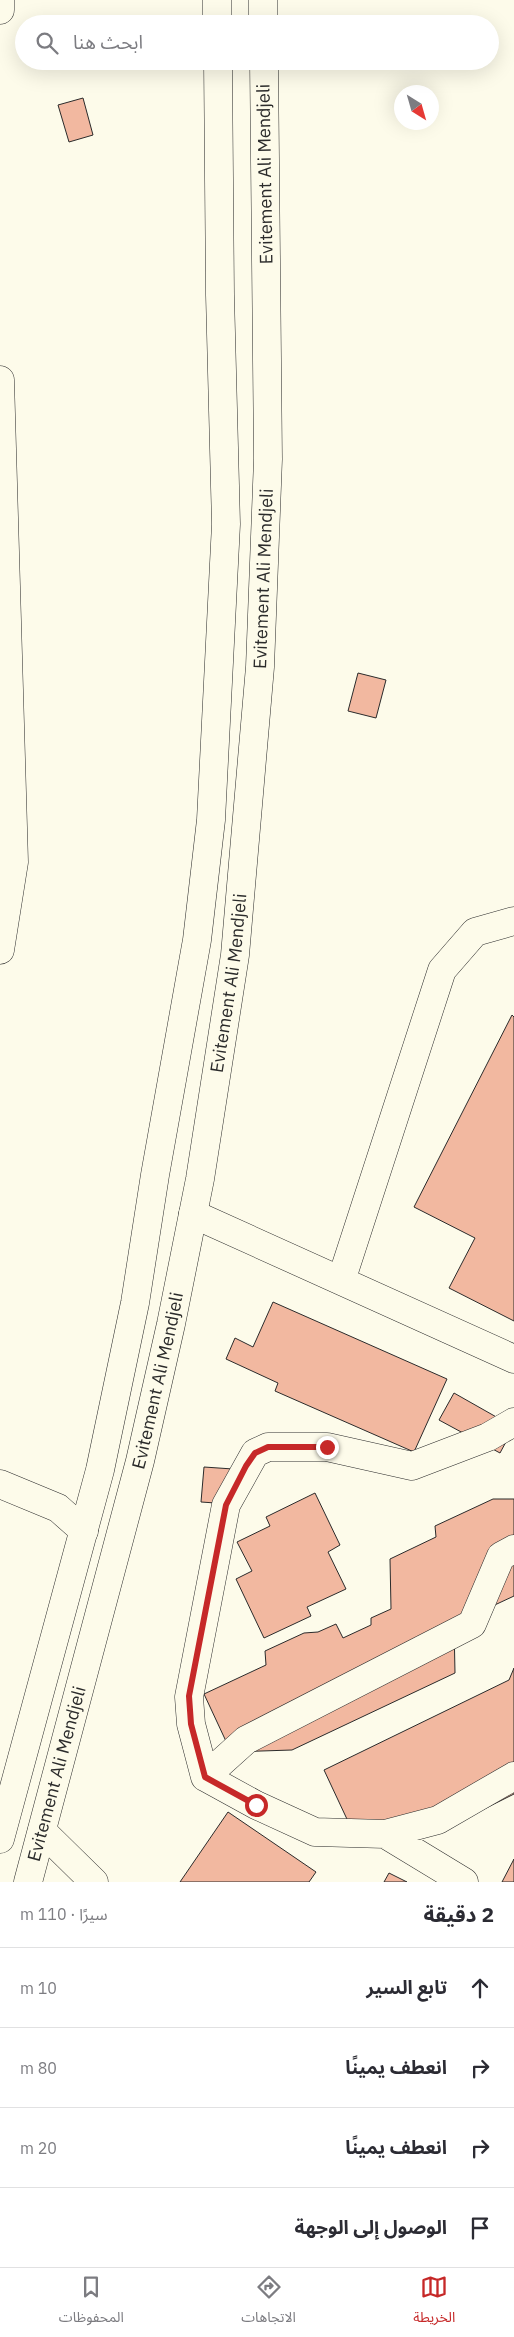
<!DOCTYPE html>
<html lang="ar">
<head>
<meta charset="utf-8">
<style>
  body { margin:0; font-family:"IBM Plex Sans","Noto Sans Arabic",sans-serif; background:#f7f7f7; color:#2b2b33; direction:rtl }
  .compass { position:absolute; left:394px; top:85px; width:45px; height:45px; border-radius:50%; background:#fff; box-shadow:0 5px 20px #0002; rotate:143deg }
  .stop { position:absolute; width:15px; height:15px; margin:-11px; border:4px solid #c62828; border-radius:50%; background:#fff }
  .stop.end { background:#c62828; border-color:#fff; box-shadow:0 1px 5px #0008 }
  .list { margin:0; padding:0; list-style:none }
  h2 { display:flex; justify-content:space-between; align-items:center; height:65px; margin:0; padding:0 20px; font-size:21px }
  h2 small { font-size:16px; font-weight:400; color:#7c7c81 }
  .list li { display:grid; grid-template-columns:32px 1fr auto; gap:15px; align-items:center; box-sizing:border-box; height:80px; padding:0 20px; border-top:1px solid #e1e1e2 }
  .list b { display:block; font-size:19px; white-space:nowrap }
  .list em { font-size:16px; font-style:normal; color:#7c7c81 }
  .icon { flex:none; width:28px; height:28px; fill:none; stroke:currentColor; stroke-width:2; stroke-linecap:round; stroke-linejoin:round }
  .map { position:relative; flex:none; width:514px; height:1882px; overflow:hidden; direction:ltr }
  .search { position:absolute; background:#fff; box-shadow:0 5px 20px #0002; left:15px; right:15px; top:15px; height:55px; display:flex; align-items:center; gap:12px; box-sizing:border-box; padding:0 18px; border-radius:28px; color:#7c7c81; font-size:19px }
  .sheet { height:385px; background:#fff }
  nav { display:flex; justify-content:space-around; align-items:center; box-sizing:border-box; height:70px; border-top:1px solid #e1e1e2; background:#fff; font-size:14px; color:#7c7c81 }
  nav a { display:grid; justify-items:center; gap:2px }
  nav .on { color:#c62828 }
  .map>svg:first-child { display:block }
  .building { fill:#f2b8a0; stroke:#2b2b2b }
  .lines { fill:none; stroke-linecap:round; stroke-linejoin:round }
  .minor-casing { stroke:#2b2b2b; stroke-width:29 }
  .highway-casing { stroke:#2b2b2b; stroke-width:29 }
  .minor { stroke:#fdfbea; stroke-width:28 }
  .highway { stroke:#fdfbea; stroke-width:28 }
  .route { stroke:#c62828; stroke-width:6 }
  .labels { text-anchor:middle; stroke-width:4; stroke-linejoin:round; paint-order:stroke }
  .street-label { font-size:18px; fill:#2b2b2b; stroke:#fdfbea }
</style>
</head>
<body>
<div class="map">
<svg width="514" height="1882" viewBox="0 0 514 1882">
  <rect width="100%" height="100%" fill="#fdfbea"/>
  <path class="building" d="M83 98 93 135 69 142 58 105Z
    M358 673 386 680 376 718 348 711Z
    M512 1015 514 1017V1321L449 1288 475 1238 414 1207Z
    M273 1302 447 1379 414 1452 275 1391 278 1383 226 1359 235 1338 253 1347Z
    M454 1393 514 1427 500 1453 439 1420Z
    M204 1467 233 1469 230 1504 201 1502Z
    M315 1493 340 1545 328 1552 346 1589 307 1607 311 1616 264 1638 236 1579 252 1571 237 1542 270 1526 266 1517Z
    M493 1499H514V1596L454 1624 455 1673 292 1750 231 1752 204 1694 266 1665 265 1651 304 1633 318 1632 336 1624 343 1638 371 1625V1618L391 1609 390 1559 436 1537 435 1526Z
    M514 1668V1794L462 1820 353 1832 324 1770 509 1680Z
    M228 1812 316 1872 309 1882H180Z
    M514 1859V1882H502Z
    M389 1873 407 1882H384Z"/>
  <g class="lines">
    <g class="minor-casing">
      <path id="minor" d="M0 10V0
        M0 380 14 862 0 950
        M193 1214 514 1359
        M341 1281 442 970 475 932 514 921
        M514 1422 488 1437 412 1466 327 1447H268L255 1453 226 1505 189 1697 191 1724 205 1777 256 1805 315 1832 385 1834 438 1820 514 1776
        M0 1484 58 1508 84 1531
        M205 1777 246 1740 472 1624 501 1556 514 1549
        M42 1831 94 1882
        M385 1834 464 1882"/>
    </g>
    <g class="highway-casing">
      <g id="highway">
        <path d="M217 0V24"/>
        <path d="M263 0V24"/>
        <path d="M0 1839 100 1470 135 1303 155 1175 197 940 211 820 226 524 220 295 218 61"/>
        <path id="s1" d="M28 1882 140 1461 171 1324 200 1179 235 955 260 667 268 459 264 61"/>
      </g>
    </g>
    <use href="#minor" class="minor"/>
    <use href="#highway" class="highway"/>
  </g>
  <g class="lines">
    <path class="route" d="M256 1805 205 1777 191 1724 189 1696 226 1505 246 1466 255 1453 268 1447H327"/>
  </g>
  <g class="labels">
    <g class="street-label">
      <text transform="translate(265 174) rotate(-91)" y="6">Evitement Ali Mendjeli</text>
      <text dy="6" stroke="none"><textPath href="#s1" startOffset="1328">Evitement Ali Mendjeli</textPath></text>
      <text dy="6" stroke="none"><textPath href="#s1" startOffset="922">Evitement Ali Mendjeli</textPath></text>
      <text dy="6" stroke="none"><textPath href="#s1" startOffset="518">Evitement Ali Mendjeli</textPath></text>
      <text dy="6" stroke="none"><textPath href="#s1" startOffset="112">Evitement Ali Mendjeli</textPath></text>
    </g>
  </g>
</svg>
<svg class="compass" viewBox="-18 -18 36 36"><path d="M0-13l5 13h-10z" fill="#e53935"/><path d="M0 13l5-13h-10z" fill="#7c7c81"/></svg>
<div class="stop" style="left:256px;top:1805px"></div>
<div class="stop end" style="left:327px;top:1447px"></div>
<div class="search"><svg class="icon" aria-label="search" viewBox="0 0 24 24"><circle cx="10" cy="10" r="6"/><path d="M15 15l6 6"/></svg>ابحث هنا</div>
</div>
<section class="sheet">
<h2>2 دقيقة<small>سيرًا · 110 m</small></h2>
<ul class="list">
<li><svg class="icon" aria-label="ahead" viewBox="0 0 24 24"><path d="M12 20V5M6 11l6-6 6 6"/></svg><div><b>تابع السير</b></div><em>10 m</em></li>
<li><svg class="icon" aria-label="right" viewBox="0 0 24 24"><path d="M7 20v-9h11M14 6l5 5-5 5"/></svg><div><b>انعطف يمينًا</b></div><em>80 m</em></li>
<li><svg class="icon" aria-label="right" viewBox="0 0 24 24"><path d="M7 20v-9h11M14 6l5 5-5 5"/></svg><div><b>انعطف يمينًا</b></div><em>20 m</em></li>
<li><svg class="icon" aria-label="arrive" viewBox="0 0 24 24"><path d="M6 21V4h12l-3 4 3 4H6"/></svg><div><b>الوصول إلى الوجهة</b></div></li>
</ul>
</section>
<nav>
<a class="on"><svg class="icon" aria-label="map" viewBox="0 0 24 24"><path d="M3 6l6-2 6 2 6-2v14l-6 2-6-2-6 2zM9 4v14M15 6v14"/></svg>الخريطة</a>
<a><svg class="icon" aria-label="directions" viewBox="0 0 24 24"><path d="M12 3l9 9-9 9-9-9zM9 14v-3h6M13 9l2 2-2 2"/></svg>الاتجاهات</a>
<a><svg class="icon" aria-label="saved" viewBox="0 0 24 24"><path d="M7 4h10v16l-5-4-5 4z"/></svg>المحفوظات</a>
</nav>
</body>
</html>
